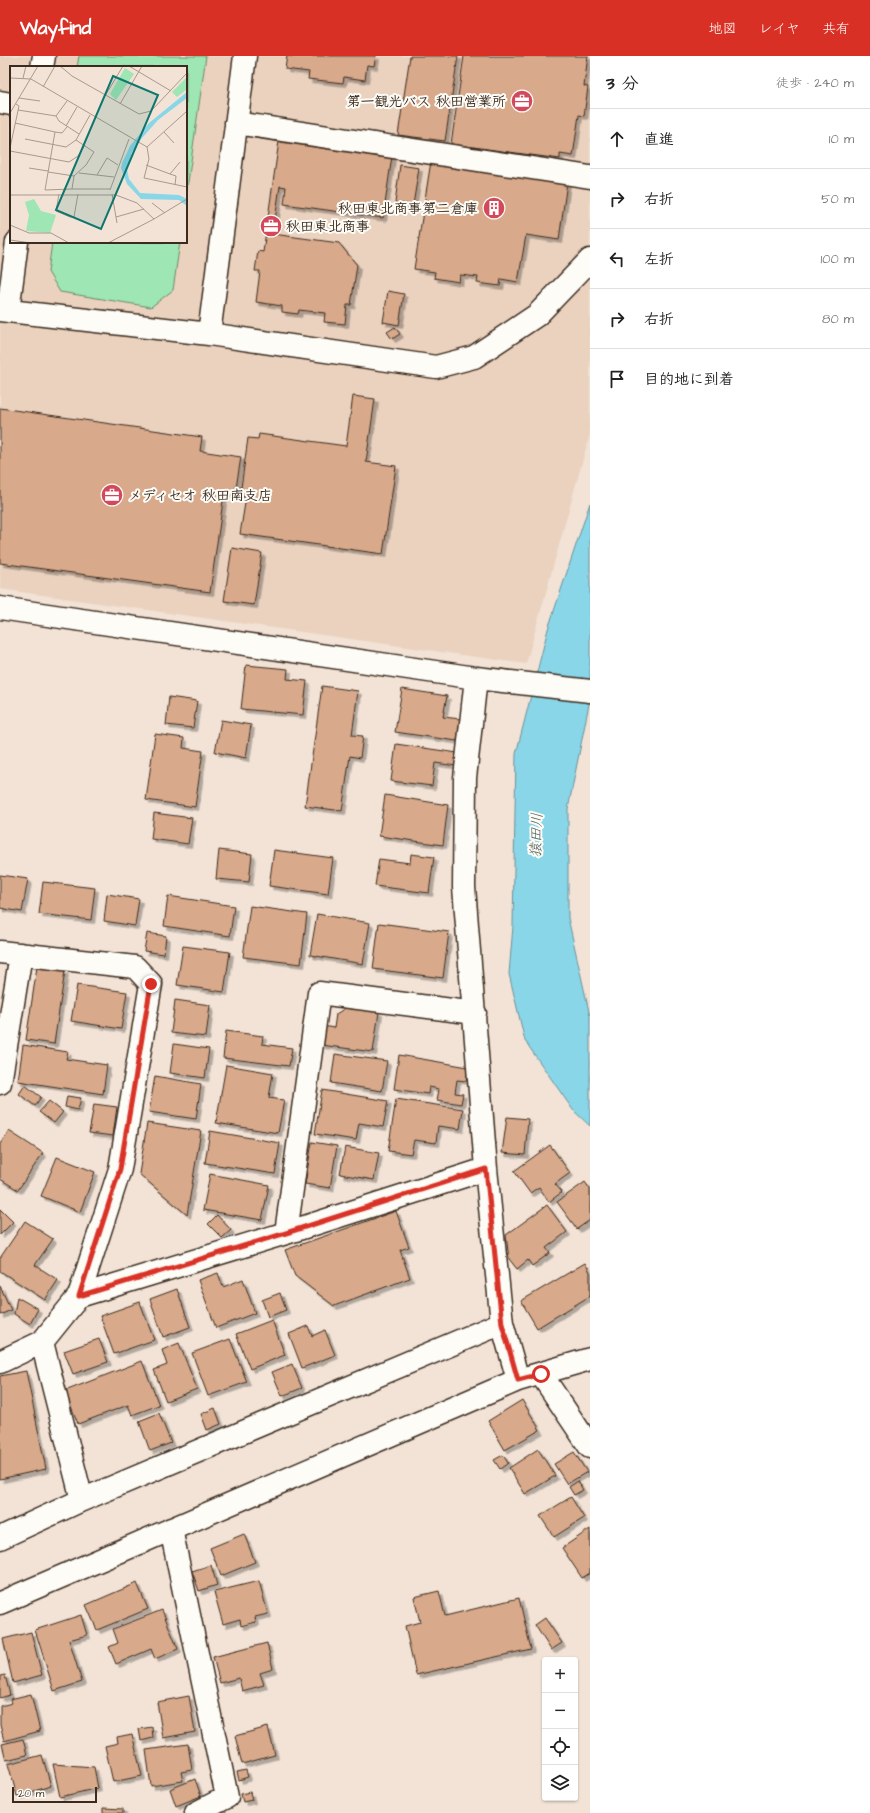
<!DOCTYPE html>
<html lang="ja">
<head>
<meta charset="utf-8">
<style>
  body { margin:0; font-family:"Architects Daughter","Klee One",sans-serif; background:#f6f6f6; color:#222 }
  .controls { position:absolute; right:12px; bottom:12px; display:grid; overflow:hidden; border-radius:4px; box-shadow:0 1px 3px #0004 }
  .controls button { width:36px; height:36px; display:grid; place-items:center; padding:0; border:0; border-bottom:1px solid #e0e0e0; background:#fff; color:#222; font:20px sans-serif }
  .scale { position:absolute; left:12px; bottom:10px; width:85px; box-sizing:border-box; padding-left:4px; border:2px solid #3b2a1e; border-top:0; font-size:11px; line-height:14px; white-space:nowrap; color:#3b2a1e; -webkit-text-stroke:3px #fdfcf7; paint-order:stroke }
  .stop { position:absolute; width:12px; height:12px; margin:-9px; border:3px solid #d93025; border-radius:50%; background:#fff }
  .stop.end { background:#d93025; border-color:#fff; box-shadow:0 1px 4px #0008 }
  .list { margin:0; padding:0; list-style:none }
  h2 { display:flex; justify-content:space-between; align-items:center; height:52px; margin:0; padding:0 16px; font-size:17px }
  h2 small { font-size:13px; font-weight:400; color:#767676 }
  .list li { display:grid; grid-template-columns:26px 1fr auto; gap:12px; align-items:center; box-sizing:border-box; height:60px; padding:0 16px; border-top:1px solid #e0e0e0 }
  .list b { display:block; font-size:15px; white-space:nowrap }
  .list em { font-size:13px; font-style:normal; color:#767676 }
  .icon { flex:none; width:22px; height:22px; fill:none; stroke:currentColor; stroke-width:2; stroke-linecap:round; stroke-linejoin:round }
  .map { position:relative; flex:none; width:590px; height:1757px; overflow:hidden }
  header { display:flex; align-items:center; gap:24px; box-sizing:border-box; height:56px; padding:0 20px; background:#d93025; color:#fff }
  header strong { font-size:19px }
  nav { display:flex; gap:22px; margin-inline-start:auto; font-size:14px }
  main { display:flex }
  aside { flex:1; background:#fff }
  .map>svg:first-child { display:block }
  .built { fill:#ead2bf; fill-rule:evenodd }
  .green { fill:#9ee6b4; stroke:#6c8869 }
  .water { fill:#89d6e9; stroke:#6a9198 }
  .building { fill:#d8a98a; stroke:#3b2a1e; filter:url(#shadow) }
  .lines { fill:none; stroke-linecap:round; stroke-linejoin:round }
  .minor-casing { stroke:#3b2a1e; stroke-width:25 }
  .minor { stroke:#fdfcf7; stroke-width:22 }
  .route { stroke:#d93025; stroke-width:5 }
  .labels { text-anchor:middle; stroke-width:4; stroke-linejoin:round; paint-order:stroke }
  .poi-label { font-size:14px; font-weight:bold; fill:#3b2a1e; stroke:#fdfcf7; text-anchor:end }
  .water-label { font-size:15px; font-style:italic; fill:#525e5b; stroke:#fdfcf7 }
  .inset-road { fill:none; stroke:#a9998c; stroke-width:1 }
  .view { fill:#0f766e; fill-opacity:0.15; stroke:#0f766e; stroke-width:2 }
  .inset-edge { fill:none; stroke:#3b2a1e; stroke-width:2 }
</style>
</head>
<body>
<header>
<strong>Wayfind</strong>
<nav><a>地図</a><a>レイヤ</a><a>共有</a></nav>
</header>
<main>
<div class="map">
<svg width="590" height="1757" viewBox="0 0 590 1757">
  <defs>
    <filter id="shadow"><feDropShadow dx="3.5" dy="3.5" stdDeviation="0" flood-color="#0004"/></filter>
  </defs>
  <rect width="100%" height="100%" fill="#f2e3d6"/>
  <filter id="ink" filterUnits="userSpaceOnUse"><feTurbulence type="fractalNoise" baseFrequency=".025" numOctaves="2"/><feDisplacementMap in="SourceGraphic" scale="8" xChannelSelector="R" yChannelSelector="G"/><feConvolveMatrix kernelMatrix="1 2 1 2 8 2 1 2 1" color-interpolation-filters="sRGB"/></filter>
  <g filter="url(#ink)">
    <path class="built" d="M0 0H590V378L526 608 0 533ZM11 11H186V186H11Z"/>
    <path class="green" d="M79 0H206L186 140V11H77Z
      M52 186H180L173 234 151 251 60 236 48 216Z"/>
    <path class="water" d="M590 447V643L568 753V862L590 960V1070L573 1054 525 985 509 918 513 870 516 698 548 573Z"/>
    <path class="building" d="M287 0H376L374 10 367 9 365 24 344 21 343 27 308 23 309 16 285 13Z
      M410 0H458L445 85 398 79Z
      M464 0H588L584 30 588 31 584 60 579 59 573 100 560 98V103L451 88Z
      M279 85 392 100 383 162 284 148 286 131 280 130 273 178 339 187 357 209 351 249H347L345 268 324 266 325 257 299 254 298 258 282 256V250L256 246 260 215H255L258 195 263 196Z
      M431 105 567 126 559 184 526 179 518 226 501 223 500 230 477 227 478 221 460 219 459 226 434 222 435 216 414 213Z
      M400 109 419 112 413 149 395 147Z
      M388 235 404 238 399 269 383 266Z
      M395 271 400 278 392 283 387 276Z
      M353 340 375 343 366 406 396 410 383 498 240 478 246 441 224 438 210 536 0 507V352L202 381 200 395 241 401 236 432H241L248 382 258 383 259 378 346 390Z
      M232 492 262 497 254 549 224 545Z
      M246 609 288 613 287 623 307 625 303 659 241 653Z
      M322 630 358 635 352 679 363 680 360 702 350 700 342 755 305 750Z
      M402 633 447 640 443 661 461 663 457 685 395 676Z
      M169 641 197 645 193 672 166 669Z
      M221 664 251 669 246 702 215 696Z
      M155 678 184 682 183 692 203 695 195 751 146 744Z
      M396 688 458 697 456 710 435 707 432 730 391 725Z
      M385 739 448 749 443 789 379 780Z
      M154 757 192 762 188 788 151 783Z
      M219 794 252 798 249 826 216 823Z
      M274 794 333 802 328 838 269 830Z
      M411 798 434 801 429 837 375 830 379 803 410 807Z
      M0 819 28 823 22 856 0 852Z
      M43 826 95 832 91 864 39 858Z
      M107 838 139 843 135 870 104 865Z
      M168 840 234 850 230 880 164 870Z
      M250 850 307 858 301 908 243 901Z
      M317 858 370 867 363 908 310 899Z
      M379 867 449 876 443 922 373 913Z
      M147 877 166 880 164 898 144 895Z
      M183 890 230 896 224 936 177 929Z
      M37 911 65 915 54 988 26 984Z
      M77 929 127 936 121 973 71 965Z
      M175 944 210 949 206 981 171 977Z
      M347 951 379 956 373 996 321 989 323 970 334 972 336 958Z
      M226 975 263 980 262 988 292 992 289 1010 223 1002Z
      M174 988 209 993 205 1022 170 1017Z
      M23 989 68 996 66 1003 107 1009 103 1038 18 1025Z
      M335 998 387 1005 382 1035 331 1027Z
      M399 999 468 1011 466 1025 457 1024 455 1037 463 1038 461 1048 437 1044 439 1033 429 1031 428 1038 394 1033Z
      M226 1009 273 1017 269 1042 284 1044 278 1077 216 1067Z
      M155 1020 201 1028 196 1063 149 1056Z
      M25 1029 41 1041 35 1050 19 1038Z
      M322 1034 388 1045 383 1071 359 1067 356 1084 315 1078Z
      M67 1040 81 1042 78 1054 65 1051Z
      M396 1043 463 1053 460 1073 438 1070 436 1087 414 1084 411 1098 388 1095Z
      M49 1045 63 1056 54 1067 39 1056Z
      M94 1048 117 1051 113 1080 89 1077Z
      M507 1061 528 1063 525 1099 502 1097Z
      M147 1067 201 1075 187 1159 139 1118Z
      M9 1075 43 1097 18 1134 0 1123V1088Z
      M210 1075 280 1087 275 1118 205 1107Z
      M312 1086 337 1090 330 1132 305 1128Z
      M550 1089 570 1117 555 1128 562 1136 549 1146 539 1131 530 1137 514 1115Z
      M345 1091 379 1097 374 1124 340 1118Z
      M57 1101 95 1116 80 1156 41 1140Z
      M210 1118 269 1129 262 1164 203 1154Z
      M585 1126 590 1133V1164L577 1173 557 1146Z
      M547 1149 567 1176 546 1192 550 1197 532 1210 528 1204 517 1213 509 1203 506 1179Z
      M0 1153 13 1166 0 1179Z
      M396 1155 409 1191 400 1194 410 1222 334 1250 295 1220 285 1194Z
      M217 1159 231 1174 222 1182 208 1168Z
      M25 1165 53 1183 35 1209 58 1224 45 1244 0 1215V1202Z
      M585 1207 590 1216V1240L537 1272 521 1245Z
      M218 1217 223 1231 243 1223 255 1257 216 1272 198 1224Z
      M0 1230 11 1254 0 1259Z
      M177 1233 190 1271 163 1281 150 1243Z
      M280 1237 286 1254 268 1261 262 1244Z
      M17 1241 38 1253 30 1268 14 1258Z
      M140 1246 154 1284 114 1298 100 1260Z
      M272 1264 285 1299 250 1313 236 1278Z
      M308 1270 312 1280 325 1274 335 1299 302 1312 289 1278Z
      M99 1283 108 1306 73 1318 64 1295Z
      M230 1283 247 1326 208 1340 192 1297Z
      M179 1287 197 1333 166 1345 154 1314 167 1309 162 1294Z
      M142 1305 159 1349 132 1359 128 1349 78 1368 65 1335Z
      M292 1308 302 1332 282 1340 272 1316Z
      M26 1315 46 1413 0 1423V1320Z
      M522 1344 540 1374 505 1394 488 1365Z
      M215 1352 221 1368 207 1374 201 1358Z
      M159 1357 171 1387 150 1395 139 1365Z
      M538 1393 555 1420 525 1438 509 1412Z
      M574 1396 587 1416 567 1428 554 1408Z
      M503 1399 508 1407 500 1413 494 1404Z
      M578 1425 583 1434 574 1439 569 1431Z
      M571 1441 584 1462 554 1481 540 1460Z
      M590 1473V1517L582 1522 562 1492Z
      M244 1478 255 1506 221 1520 210 1492Z
      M211 1509 217 1529 199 1535 192 1515Z
      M259 1525 268 1558 255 1561 256 1566 241 1570 240 1563 223 1568 214 1536Z
      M137 1527 148 1553 97 1574 86 1549Z
      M439 1535 445 1560 519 1542 531 1593 416 1619 405 1570 420 1566 414 1541Z
      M162 1554 178 1593 155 1603 151 1593 116 1608 109 1591 118 1587 113 1573Z
      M81 1559 87 1579 69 1584 82 1626 54 1635 35 1574Z
      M545 1562 562 1587 551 1594 535 1569Z
      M31 1576 42 1619 13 1627 3 1583Z
      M267 1587 273 1613 260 1617 264 1629 242 1635 239 1622 220 1627 213 1601Z
      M5 1619 10 1639 0 1642V1620Z
      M31 1638 40 1675 4 1685 0 1669V1650L12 1647 10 1643Z
      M189 1640 195 1676 163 1682 157 1646Z
      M152 1671 153 1682 141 1685 139 1673Z
      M268 1671 275 1699 242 1708 235 1680Z
      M132 1678 142 1720 113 1726 105 1690 118 1687 117 1681Z
      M23 1683 27 1699 6 1704 2 1688Z
      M188 1688 192 1714 181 1716 183 1725 151 1730 146 1694Z
      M42 1699 51 1730 17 1740 8 1708Z
      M53 1708 94 1711 98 1732 60 1741Z
      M246 1714 248 1721 239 1724 237 1716Z
      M195 1723 201 1740 176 1750 170 1733Z
      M250 1736 252 1744 243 1746 241 1738Z
      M103 1752 123 1753V1757H103Z"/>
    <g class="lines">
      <g class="minor-casing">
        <path id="minor" d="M42 11 44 0
          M0 46 11 48
          M236 67 590 121
          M0 254 209 278 436 311 474 301 537 259 590 204
          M8 255 17 186
          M209 278 245 0
          M0 552 476 622 590 635
          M476 622 465 722 464 831 486 1113 502 1267 518 1324
          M0 896 135 911 151 928 120 1113 79 1240 42 1286 82 1444 502 1267
          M0 1027 21 898
          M286 1177 319 937 475 957
          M79 1240 286 1177 486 1113
          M0 1306 42 1286
          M541 1318 590 1391
          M171 1473 227 1741 196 1757
          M0 1482 82 1444
          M0 1547 518 1324 590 1303"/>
      </g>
      <use href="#minor" class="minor"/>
    </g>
  </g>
  <g class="lines" filter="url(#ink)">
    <path class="route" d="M151 928 120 1113 79 1240 286 1177 486 1113 502 1268 518 1324 541 1318"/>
  </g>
  <defs>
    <g id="office-disc" transform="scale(1.15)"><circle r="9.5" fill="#d1495b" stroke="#fdfcf7"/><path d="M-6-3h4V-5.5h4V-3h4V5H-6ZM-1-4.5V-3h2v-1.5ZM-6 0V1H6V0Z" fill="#fff"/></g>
    <g id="building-disc" transform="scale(1.15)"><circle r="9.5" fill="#d1495b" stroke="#fdfcf7"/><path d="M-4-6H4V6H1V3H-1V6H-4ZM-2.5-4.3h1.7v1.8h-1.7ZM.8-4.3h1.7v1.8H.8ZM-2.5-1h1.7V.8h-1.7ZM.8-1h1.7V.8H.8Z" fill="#fff"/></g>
  </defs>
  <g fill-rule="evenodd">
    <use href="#office-disc" x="522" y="45"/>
    <use href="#building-disc" x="494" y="152"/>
    <use href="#office-disc" x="271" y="170"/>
    <use href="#office-disc" x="112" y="439"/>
  </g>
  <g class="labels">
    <g class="poi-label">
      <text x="506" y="50">第一観光バス 秋田営業所</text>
      <text x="478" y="157">秋田東北商事第二倉庫</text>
      <text x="286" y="175" text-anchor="start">秋田東北商事</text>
      <text x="128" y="444" text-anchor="start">メディセオ 秋田南支店</text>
    </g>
    <g class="water-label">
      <text transform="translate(536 779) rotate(-88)" y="5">猿田川</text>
    </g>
  </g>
  <g transform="translate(10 10)">
    <rect width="177" height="177" fill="#f2e3d6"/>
    <path d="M115 2 124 8 106 34 100 28ZM177 11V23L167 31 162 26ZM24 133 31 145 46 149 40 167 16 165 19 149 15 136Z" fill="#9ee6b4"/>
    <path d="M177 26V32L148 54 132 72 122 86 117 103 119 113 130 127 169 129 177 133V140L169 134 131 133 117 118 111 102 112 97 120 80 139 57Z" fill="#89d6e9"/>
    <path class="inset-road" d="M50 0 62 10 129 48 141 45 177 7M119 0 161 25M0 12 21 13 137 81M13 12 16 0M33 21 45 0M95 30 113 0M9 32 30 35M110 38 132 0M8 44 46 50 57 35M0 47 28 0M46 50 49 55 69 68M5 57 45 66 35 124 62 123M56 60 67 41M45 66 52 67 57 61M154 66 164 77M15 73 56 81 66 74 80 49M66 74 84 86 76 99 64 110 62 123H100M137 81 139 93 134 112 177 121M137 81 177 45M0 82 9 40 6 38M0 85 59 96 68 90 75 79M136 99 160 108 170 96M19 102 38 105M38 106 64 110M69 107 104 111M160 108 166 110 165 119M87 109 97 92 108 99M100 124 119 73M49 128 46 145 60 151H64L68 128M102 128 107 157M0 129H106L127 137 144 153 177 133M142 137 155 147M106 151 134 143M0 159 19 167H41L59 177M0 174 21 177M98 177 144 153"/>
    <path class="view" d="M103 10 148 29 91 163 46 144Z"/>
    <rect width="177" height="177" class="inset-edge"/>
  </g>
</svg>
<div class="controls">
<button>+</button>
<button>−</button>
<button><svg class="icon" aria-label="locate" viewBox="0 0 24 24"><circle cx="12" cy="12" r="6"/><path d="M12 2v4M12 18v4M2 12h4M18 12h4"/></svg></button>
<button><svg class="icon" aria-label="layers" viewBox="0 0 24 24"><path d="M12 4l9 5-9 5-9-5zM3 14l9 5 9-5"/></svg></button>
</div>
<div class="scale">20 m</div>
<div class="stop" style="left:541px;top:1318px"></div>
<div class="stop end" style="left:151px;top:928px"></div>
</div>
<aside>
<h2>3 分<small>徒歩 · 240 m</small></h2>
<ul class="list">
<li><svg class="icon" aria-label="ahead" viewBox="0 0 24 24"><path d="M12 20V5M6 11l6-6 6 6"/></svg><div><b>直進</b></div><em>10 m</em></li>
<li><svg class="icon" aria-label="right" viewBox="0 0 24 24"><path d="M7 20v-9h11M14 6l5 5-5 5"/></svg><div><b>右折</b></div><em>50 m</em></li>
<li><svg class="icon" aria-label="left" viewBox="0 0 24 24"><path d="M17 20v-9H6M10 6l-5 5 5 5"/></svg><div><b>左折</b></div><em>100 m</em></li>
<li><svg class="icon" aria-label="right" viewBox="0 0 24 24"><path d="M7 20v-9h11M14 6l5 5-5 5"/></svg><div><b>右折</b></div><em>80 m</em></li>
<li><svg class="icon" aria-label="arrive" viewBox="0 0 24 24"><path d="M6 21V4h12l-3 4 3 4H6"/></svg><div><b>目的地に到着</b></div></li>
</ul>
</aside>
</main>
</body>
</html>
